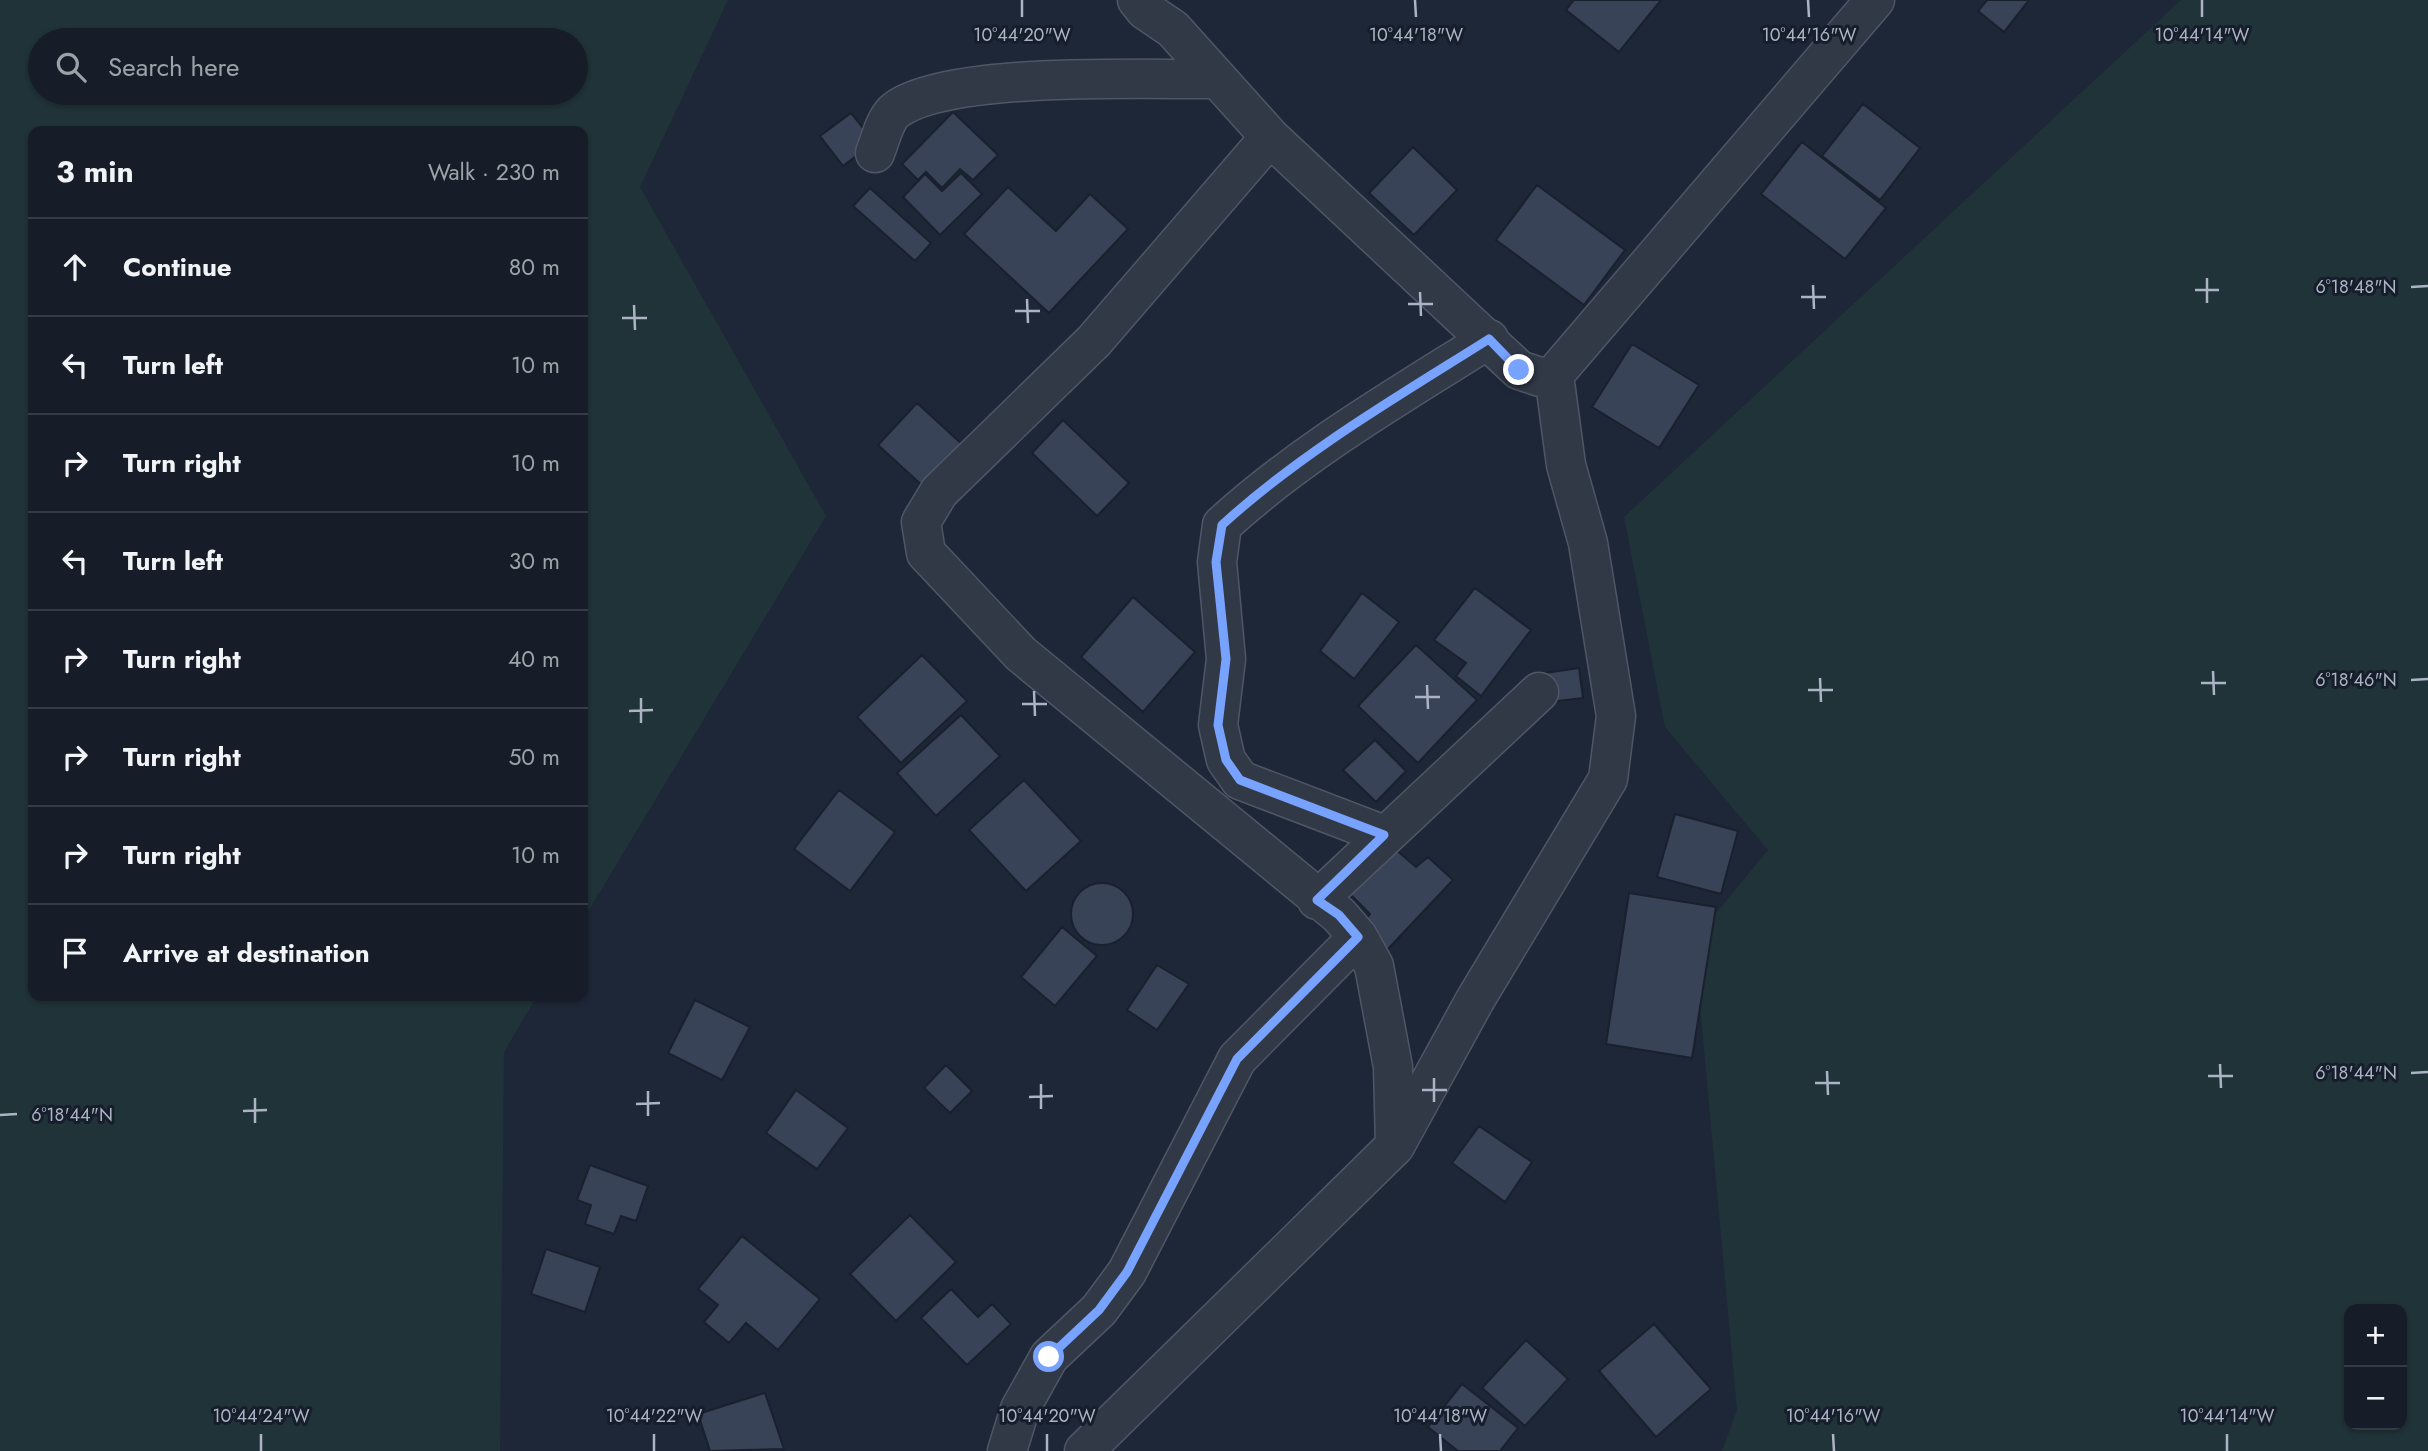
<!DOCTYPE html>
<html lang="en">
<head>
<meta charset="utf-8">
<style>
  body { margin:0; font-family:Jost,sans-serif; background:#232a35; color:#f1f3f6 }
  .controls { position:absolute; right:21px; bottom:21px; display:grid; overflow:hidden; border-radius:14px; box-shadow:0 2px 5px #0004 }
  .controls button { width:63px; height:63px; display:grid; place-items:center; padding:0; border:0; border-bottom:2px solid #353b46; background:#161d29; color:#f1f3f6; font:35px sans-serif }
  .stop { position:absolute; width:21px; height:21px; margin:-16px; border:5px solid #77a2fe; border-radius:50%; background:#fff }
  .stop.end { background:#77a2fe; border-color:#fff; box-shadow:0 2px 7px #0008 }
  .list { margin:0; padding:0; list-style:none }
  h2 { display:flex; justify-content:space-between; align-items:center; height:91px; margin:0; padding:0 28px; font-size:30px }
  h2 small { font-size:23px; font-weight:400; color:#9ea2a8 }
  .list li { display:grid; grid-template-columns:46px 1fr auto; gap:21px; align-items:center; box-sizing:border-box; height:98px; padding:0 28px; border-top:2px solid #353b46 }
  .list b { display:block; font-size:26px; white-space:nowrap }
  .list em { font-size:23px; font-style:normal; color:#9ea2a8 }
  .icon { flex:none; width:38px; height:38px; fill:none; stroke:currentColor; stroke-width:2; stroke-linecap:round; stroke-linejoin:round }
  .map { position:relative; flex:none; width:2428px; height:1451px; overflow:hidden }
  .search { position:absolute; background:#161d29; box-shadow:0 2px 5px #0004; left:28px; top:28px; width:560px; height:77px; display:flex; align-items:center; gap:18px; box-sizing:border-box; padding:0 24px; border-radius:38px; color:#9ea2a8; font-size:26px }
  .panel { position:absolute; background:#161d29; box-shadow:0 2px 5px #0004; left:28px; top:126px; width:560px; height:875px; border-radius:14px }
  .map>svg:first-child { display:block }
  .green { fill:#203338; fill-rule:evenodd }
  .building { fill:#394357; stroke:#19202e; stroke-width:2 }
  .lines { fill:none; stroke-linecap:round; stroke-linejoin:round }
  .minor-casing { stroke:#4f5666; stroke-width:41 }
  .minor { stroke:#313947; stroke-width:38 }
  .route { stroke:#77a2fe; stroke-width:9 }
  .ticks { fill:none; stroke:#abb3c5; stroke-width:2.5 }
  .ticks-label { font-size:18px; text-anchor:middle; fill:#abb3c5; stroke:#171e2b; stroke-width:6; stroke-linejoin:round; paint-order:stroke }
</style>
</head>
<body>
<div class="map">
<svg width="2428" height="1451" viewBox="0 0 2428 1451">
  <rect width="100%" height="100%" fill="#1e2737"/>
  <path class="green" d="M0 0H728L640 187 826 516 583 920V131H33V996H537L504 1052 500 1451H0ZM40 40H576V93H40Z
    M2181 0H2428V1451H1722L1737 1410 1694 940 1768 850 1665 727 1624 517ZM2349 1309H2402V1425H2349Z"/>
  <path class="building" d="M1574 0H1661L1619 52 1566 10Z
    M1987 0H2029L2004 32 1978 11Z
    M1863 104 1920 148 1880 200 1822 156Z
    M953 112 998 155 973 180 960 169 942 188 926 172 918 180 902 164Z
    M851 113 874 142 843 166 820 136Z
    M1802 142 1886 208 1845 259 1761 194Z
    M1413 147 1457 190 1414 235 1369 193Z
    M961 173 982 194 940 235 903 197 925 174 942 191Z
    M1537 185 1625 250 1584 305 1496 240Z
    M1008 187 1056 231 1090 194 1128 229 1049 313 964 234Z
    M870 188 931 243 915 261 853 206Z
    M1632 344 1699 385 1659 448 1592 407Z
    M917 403 964 446 925 488 878 445Z
    M1063 420 1129 483 1097 516 1032 453Z
    M1475 588 1531 630 1481 696 1456 676 1466 663 1434 640Z
    M1362 593 1399 622 1354 679 1320 651Z
    M1133 597 1195 652 1143 712 1081 657Z
    M1416 645 1477 700 1418 763 1358 706Z
    M922 655 967 701 901 763 857 717Z
    M1579 668 1583 698 1549 702 1545 673Z
    M961 715 1000 756 936 816 897 773Z
    M1375 740 1406 771 1376 802 1343 770Z
    M1024 780 1081 841 1026 891 969 830Z
    M839 790 895 832 850 891 794 849Z
    M1675 814 1738 831 1721 894 1657 877Z
    M1388 843 1416 867 1428 857 1453 880 1387 950 1360 926 1370 914 1345 889Z
    M1071 914a31 31 0 1 1 62 0a31 31 0 1 1-62 0Z
    M1629 893 1716 907 1692 1058 1606 1044Z
    M1062 927 1097 956 1055 1006 1021 977Z
    M1157 965 1189 984 1157 1030 1127 1010Z
    M695 1000 750 1027 722 1080 668 1053Z
    M946 1065 972 1091 950 1113 924 1088Z
    M796 1090 848 1128 817 1169 766 1133Z
    M1479 1126 1532 1162 1505 1202 1452 1163Z
    M590 1165 648 1186 636 1221 621 1216 614 1234 585 1224 591 1205 577 1200Z
    M910 1215 956 1262 896 1321 850 1274Z
    M742 1236 820 1299 778 1350 746 1323 729 1343 704 1322 718 1305 698 1289Z
    M546 1249 600 1267 585 1312 531 1294Z
    M951 1289 978 1317 992 1304 1011 1324 967 1365 921 1318Z
    M1654 1324 1711 1389 1656 1437 1599 1371Z
    M1526 1340 1568 1379 1525 1426 1482 1388Z
    M1462 1384 1518 1428 1500 1451H1458L1428 1427Z
    M765 1393 784 1449 710 1451 698 1414Z"/>
  <g class="lines">
    <g class="minor-casing">
      <path id="minor" d="M1137 0 1145 10 1173 29 1270 137 1519 370 1540 377 1554 375 1875 0
        M1270 137 1094 341 939 492 921 522 926 553 1021 654 1339 915 1358 937 1374 966 1393 1067 1395 1146
        M875 153C880 141 885 118 896 110 949 71 1144 80 1215 79
        M1384 835 1240 780 1226 760 1218 725 1226 659 1217 562 1222 525C1302 452 1397 397 1489 339
        M1317 900 1539 692
        M1007 1451 1020 1409 1049 1357 1099 1310 1127 1272 1237 1059 1358 937
        M1084 1451 1395 1146 1475 1000 1608 779 1616 716 1588 543 1566 465 1554 375"/>
    </g>
    <use href="#minor" class="minor"/>
  </g>
  <g class="lines">
    <path class="route" d="M1049 1357 1099 1310 1127 1272 1237 1059 1358 937 1339 915 1317 900 1384 835 1240 780 1226 760 1218 725 1226 659 1216 562 1222 525C1302 452 1397 397 1489 339L1519 370"/>
  </g>
  <path class="ticks" d="M1022 0V17M1415 0 1416 17M1808 0 1809 17M2202 0V17M2207 278V303M1813 285 1814 309M2411 287 2428 286M2195 290H2219M1420 292 1421 316M1801 297H1826M1027 299 1028 323M1408 304H1433M634 305 635 330M1015 311H1040M622 318H647M2213 671 2214 695M1820 678 1821 702M2411 680 2428 679M2201 683H2226M1427 685 1428 709M1808 690H1833M1034 691 1035 716M1415 697H1440M641 698V723M1022 704H1047M629 711 653 710M2220 1064 2221 1088M1827 1071 1828 1095M2411 1073 2428 1072M2208 1076H2233M1434 1078V1102M1815 1083H1840M1041 1084V1109M1422 1090H1447M648 1091V1116M1029 1097 1053 1096M255 1098V1123M636 1104 660 1103M243 1111 267 1110M0 1115 17 1114M261 1434V1451M654 1434V1451M1047 1434V1451M1440 1434 1441 1451M1833 1434 1834 1451M2227 1434V1451"/>
  <g class="ticks-label">
    <text x="1022" y="41">10°44'20"W</text>
    <text x="1416" y="41">10°44'18"W</text>
    <text x="1809" y="41">10°44'16"W</text>
    <text x="2202" y="41">10°44'14"W</text>
    <text x="2356" y="293">6°18'48"N</text>
    <text x="2356" y="686">6°18'46"N</text>
    <text x="2356" y="1079">6°18'44"N</text>
    <text x="72" y="1121">6°18'44"N</text>
    <text x="261" y="1422">10°44'24"W</text>
    <text x="654" y="1422">10°44'22"W</text>
    <text x="1047" y="1422">10°44'20"W</text>
    <text x="1440" y="1422">10°44'18"W</text>
    <text x="1833" y="1422">10°44'16"W</text>
    <text x="2227" y="1422">10°44'14"W</text>
  </g>
</svg>
<div class="controls">
<button>+</button>
<button>−</button>
</div>
<div class="stop" style="left:1049px;top:1357px"></div>
<div class="stop end" style="left:1519px;top:370px"></div>
<div class="search"><svg class="icon" aria-label="search" viewBox="0 0 24 24"><circle cx="10" cy="10" r="6"/><path d="M15 15l6 6"/></svg>Search here</div>
<section class="panel">
<h2>3 min<small>Walk · 230 m</small></h2>
<ul class="list">
<li><svg class="icon" aria-label="ahead" viewBox="0 0 24 24"><path d="M12 20V5M6 11l6-6 6 6"/></svg><div><b>Continue</b></div><em>80 m</em></li>
<li><svg class="icon" aria-label="left" viewBox="0 0 24 24"><path d="M17 20v-9H6M10 6l-5 5 5 5"/></svg><div><b>Turn left</b></div><em>10 m</em></li>
<li><svg class="icon" aria-label="right" viewBox="0 0 24 24"><path d="M7 20v-9h11M14 6l5 5-5 5"/></svg><div><b>Turn right</b></div><em>10 m</em></li>
<li><svg class="icon" aria-label="left" viewBox="0 0 24 24"><path d="M17 20v-9H6M10 6l-5 5 5 5"/></svg><div><b>Turn left</b></div><em>30 m</em></li>
<li><svg class="icon" aria-label="right" viewBox="0 0 24 24"><path d="M7 20v-9h11M14 6l5 5-5 5"/></svg><div><b>Turn right</b></div><em>40 m</em></li>
<li><svg class="icon" aria-label="right" viewBox="0 0 24 24"><path d="M7 20v-9h11M14 6l5 5-5 5"/></svg><div><b>Turn right</b></div><em>50 m</em></li>
<li><svg class="icon" aria-label="right" viewBox="0 0 24 24"><path d="M7 20v-9h11M14 6l5 5-5 5"/></svg><div><b>Turn right</b></div><em>10 m</em></li>
<li><svg class="icon" aria-label="arrive" viewBox="0 0 24 24"><path d="M6 21V4h12l-3 4 3 4H6"/></svg><div><b>Arrive at destination</b></div></li>
</ul>
</section>
</div>
</body>
</html>
